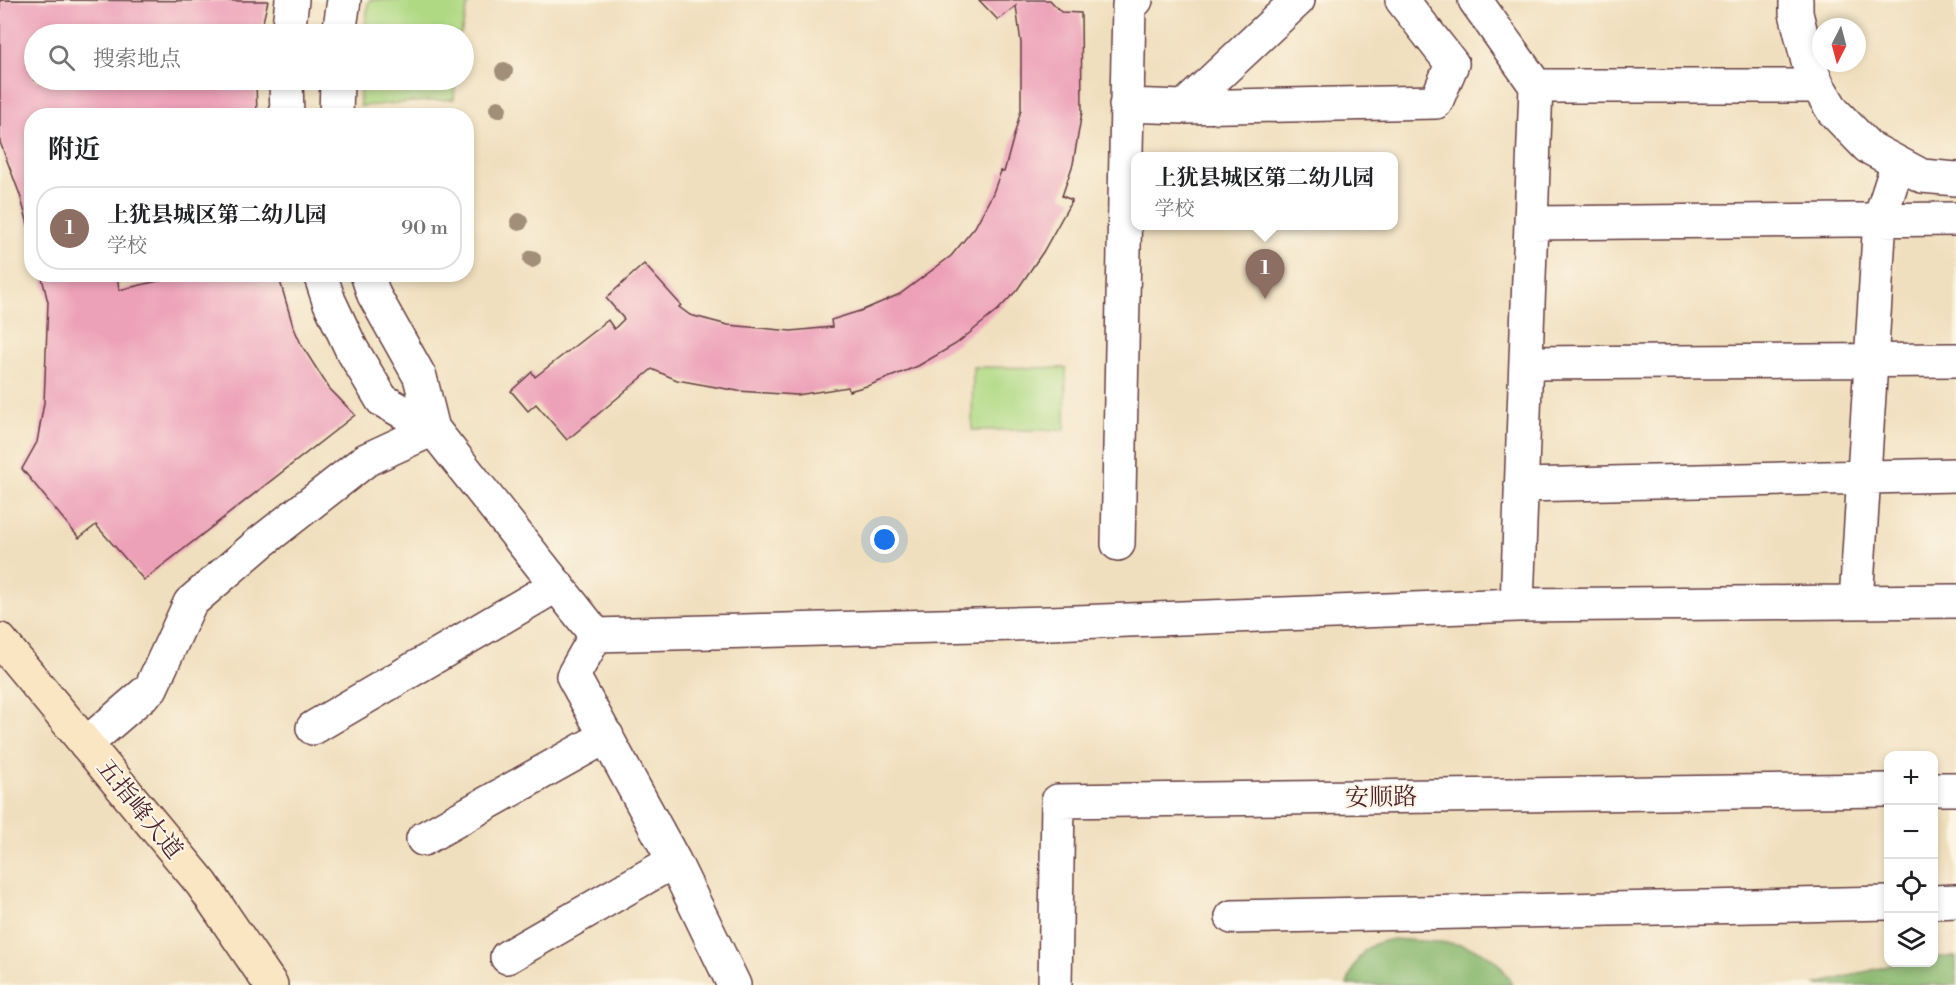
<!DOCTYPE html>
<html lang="zh">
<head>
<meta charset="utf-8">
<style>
  body { margin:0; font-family:"Libre Bodoni","Noto Serif SC",serif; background:#f6f6f6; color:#202124 }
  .controls { position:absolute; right:18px; bottom:18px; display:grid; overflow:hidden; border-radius:12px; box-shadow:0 3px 9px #0003 }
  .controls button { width:54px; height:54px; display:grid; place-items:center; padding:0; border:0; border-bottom:2px solid #e0e0e0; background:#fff; color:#202124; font:30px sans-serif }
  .compass { position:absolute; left:1812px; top:18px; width:54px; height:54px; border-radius:50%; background:#fff; box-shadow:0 3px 9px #0003; rotate:186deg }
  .you { position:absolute; left:885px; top:540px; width:21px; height:21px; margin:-15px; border:4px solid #fff; border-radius:50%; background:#1a73e8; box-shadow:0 0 0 9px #1a73e833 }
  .badge { display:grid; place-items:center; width:39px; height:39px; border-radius:50%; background:#d93025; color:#fff; font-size:20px; font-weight:700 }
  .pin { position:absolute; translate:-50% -50px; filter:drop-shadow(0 2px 3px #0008) }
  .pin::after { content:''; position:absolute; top:32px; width:21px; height:18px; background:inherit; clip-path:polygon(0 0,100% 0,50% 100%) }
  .popup { position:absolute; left:1131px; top:152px; width:267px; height:78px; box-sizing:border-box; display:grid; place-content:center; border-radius:12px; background:#fff; filter:drop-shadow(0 2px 4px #0005); font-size:20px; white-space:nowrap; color:#757577 }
  .popup b { font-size:22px; color:#202124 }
  .popup::after { content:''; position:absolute; left:50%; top:100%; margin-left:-12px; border:12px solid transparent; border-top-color:#fff }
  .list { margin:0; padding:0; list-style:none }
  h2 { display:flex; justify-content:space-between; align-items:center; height:78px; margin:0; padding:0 24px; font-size:26px }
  h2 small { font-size:20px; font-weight:400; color:#757577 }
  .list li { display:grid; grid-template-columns:39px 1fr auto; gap:18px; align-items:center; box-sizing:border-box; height:84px; margin:0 12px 12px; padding:0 12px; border:2px solid #e0e0e0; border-radius:24px }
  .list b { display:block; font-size:22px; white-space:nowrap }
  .list p { margin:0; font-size:20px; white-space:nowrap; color:#757577 }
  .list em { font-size:20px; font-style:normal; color:#757577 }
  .icon { flex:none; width:33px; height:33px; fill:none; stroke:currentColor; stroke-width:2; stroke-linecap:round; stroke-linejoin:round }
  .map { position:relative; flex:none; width:1956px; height:985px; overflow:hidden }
  .search { position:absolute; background:#fff; box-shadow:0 3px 9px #0003; left:24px; top:24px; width:450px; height:66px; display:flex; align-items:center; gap:15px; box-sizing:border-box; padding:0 21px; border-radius:33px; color:#757577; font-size:22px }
  .panel { position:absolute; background:#fff; box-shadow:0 3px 9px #0003; left:24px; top:108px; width:450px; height:174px; border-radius:24px }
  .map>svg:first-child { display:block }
  .green { fill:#afd983; stroke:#7c7c57; stroke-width:1.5 }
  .forest { fill:#8bb971; stroke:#6a6c4e; stroke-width:1.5 }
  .building { fill:#eda1b9 }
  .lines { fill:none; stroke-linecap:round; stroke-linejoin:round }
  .minor-casing { stroke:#633c41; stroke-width:36 }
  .secondary-casing { stroke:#633c41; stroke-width:36 }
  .minor { stroke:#fff; stroke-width:33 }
  .secondary { stroke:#fbe6c4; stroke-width:33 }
  .tree { fill:#a28f79 }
  .labels { text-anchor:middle; stroke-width:4.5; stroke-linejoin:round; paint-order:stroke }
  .street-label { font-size:24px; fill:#4a1f2b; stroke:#fcf5e5 }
</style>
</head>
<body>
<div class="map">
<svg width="1956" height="985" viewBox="0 0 1956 985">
  <rect width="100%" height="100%" fill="#fcf5e5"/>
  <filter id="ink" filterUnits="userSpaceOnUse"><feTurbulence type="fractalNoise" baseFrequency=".0167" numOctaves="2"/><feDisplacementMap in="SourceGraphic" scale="12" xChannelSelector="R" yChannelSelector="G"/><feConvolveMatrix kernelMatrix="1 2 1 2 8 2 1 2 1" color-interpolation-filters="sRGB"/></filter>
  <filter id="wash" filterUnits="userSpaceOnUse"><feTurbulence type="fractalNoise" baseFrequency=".008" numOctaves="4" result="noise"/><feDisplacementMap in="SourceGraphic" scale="24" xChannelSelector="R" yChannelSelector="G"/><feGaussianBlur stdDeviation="1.35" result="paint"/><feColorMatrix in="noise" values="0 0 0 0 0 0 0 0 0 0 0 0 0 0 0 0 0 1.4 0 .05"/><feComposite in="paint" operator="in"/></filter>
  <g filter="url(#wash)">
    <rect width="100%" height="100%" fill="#f0dfbe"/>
    <path class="green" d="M369 0H469L461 34H364Z
      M360 80H455L454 99 360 106Z
      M973 367 1066 368 1065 430H972Z"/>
    <path class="forest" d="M1395 939C1441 944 1491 936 1512 985H1347C1356 957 1364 942 1395 939Z
      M1934 957H1956V985H1815L1899 963 1934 962Z"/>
    <g id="blocks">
      <path class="building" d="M0 0 268 1 260 34H34V80H256L257 116H32L31 235 20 195 0 142Z
        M979 0H1050L1061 12 1081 13 1082 112 1073 164 1062 196 1072 200 1043 252 1017 290 998 310 956 344 918 366 870 385 849 391 848 387 797 395 738 391 677 380 652 369 567 440 536 404 528 411 511 391 532 372 535 377 608 320 614 329 624 319 606 298 644 264 681 305 679 307 690 315 728 325 791 331 832 327 831 320 863 310 900 294 951 256 975 227 993 193 1001 171 1004 172 1021 110V43L1016 6 998 20Z
        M41 274H117L119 290 188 274H278L293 326 302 346 329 388 355 415 144 580 96 525 79 538 22 469 37 442 44 403 48 302Z"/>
    </g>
  </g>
  <g filter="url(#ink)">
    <use href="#blocks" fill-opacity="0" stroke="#633c41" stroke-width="1.5"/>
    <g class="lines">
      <g class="minor-casing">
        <path id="minor" d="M1796 0V13L1808 62 1818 86 1833 111 1868 147 1922 176 1956 179
          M288 34 292 0
          M339 34 344 0
          M286 80 287 116
          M1536 86H1818
          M1126 105 1184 107 1436 102 1452 64 1402 0
          M1184 107 1298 0
          M336 116 337 80
          M1531 223 1956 219
          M320 274 329 301 351 348 382 400 433 429 596 635 1050 623 1517 605 1536 86 1475 0
          M367 274 374 295 420 377 433 429
          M1526 363 1956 360
          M1521 485 1956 475
          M1118 544 1129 5 1136 0
          M1856 602 1880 219 1898 163
          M1517 605 1956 601
          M596 635 573 676 674 861 734 985
          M313 728 557 585
          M86 744 151 688 190 603 261 542 366 460 433 429
          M1934 789H1956
          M423 839 607 736
          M1934 902 1956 901
          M1232 917 1888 903
          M507 957 674 861
          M1055 985 1058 801 1888 790"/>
      </g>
      <g class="secondary-casing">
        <path id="secondary" d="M0 640 202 884 271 985"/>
      </g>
      <use href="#minor" class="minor"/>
      <use href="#secondary" class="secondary"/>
    </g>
    <g class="tree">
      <circle cx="504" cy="71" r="9"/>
      <circle cx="498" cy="109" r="9"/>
      <circle cx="519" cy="222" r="9"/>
      <circle cx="532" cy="259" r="9"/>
    </g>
  </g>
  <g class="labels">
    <g class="street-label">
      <text transform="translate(1381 797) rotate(-1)" y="8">安顺路</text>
      <text transform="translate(140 809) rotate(51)" y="8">五指峰大道</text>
    </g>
  </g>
</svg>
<div class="controls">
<button>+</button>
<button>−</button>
<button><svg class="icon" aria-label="locate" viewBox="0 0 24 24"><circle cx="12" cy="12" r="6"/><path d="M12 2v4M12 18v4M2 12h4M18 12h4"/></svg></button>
<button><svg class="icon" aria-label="layers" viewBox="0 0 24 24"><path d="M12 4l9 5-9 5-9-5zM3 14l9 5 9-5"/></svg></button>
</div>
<svg class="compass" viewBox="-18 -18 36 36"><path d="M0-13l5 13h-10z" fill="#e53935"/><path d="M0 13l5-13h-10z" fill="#757577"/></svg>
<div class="you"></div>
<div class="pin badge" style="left:1265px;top:299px;background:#8d6e63">1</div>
<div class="popup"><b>上犹县城区第二幼儿园</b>学校</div>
<div class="search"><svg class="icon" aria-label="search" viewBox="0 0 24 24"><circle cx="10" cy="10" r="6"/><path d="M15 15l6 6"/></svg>搜索地点</div>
<section class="panel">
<h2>附近<small></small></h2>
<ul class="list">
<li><span class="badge" style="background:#8d6e63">1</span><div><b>上犹县城区第二幼儿园</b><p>学校</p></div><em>90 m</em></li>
</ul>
</section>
</div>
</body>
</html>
